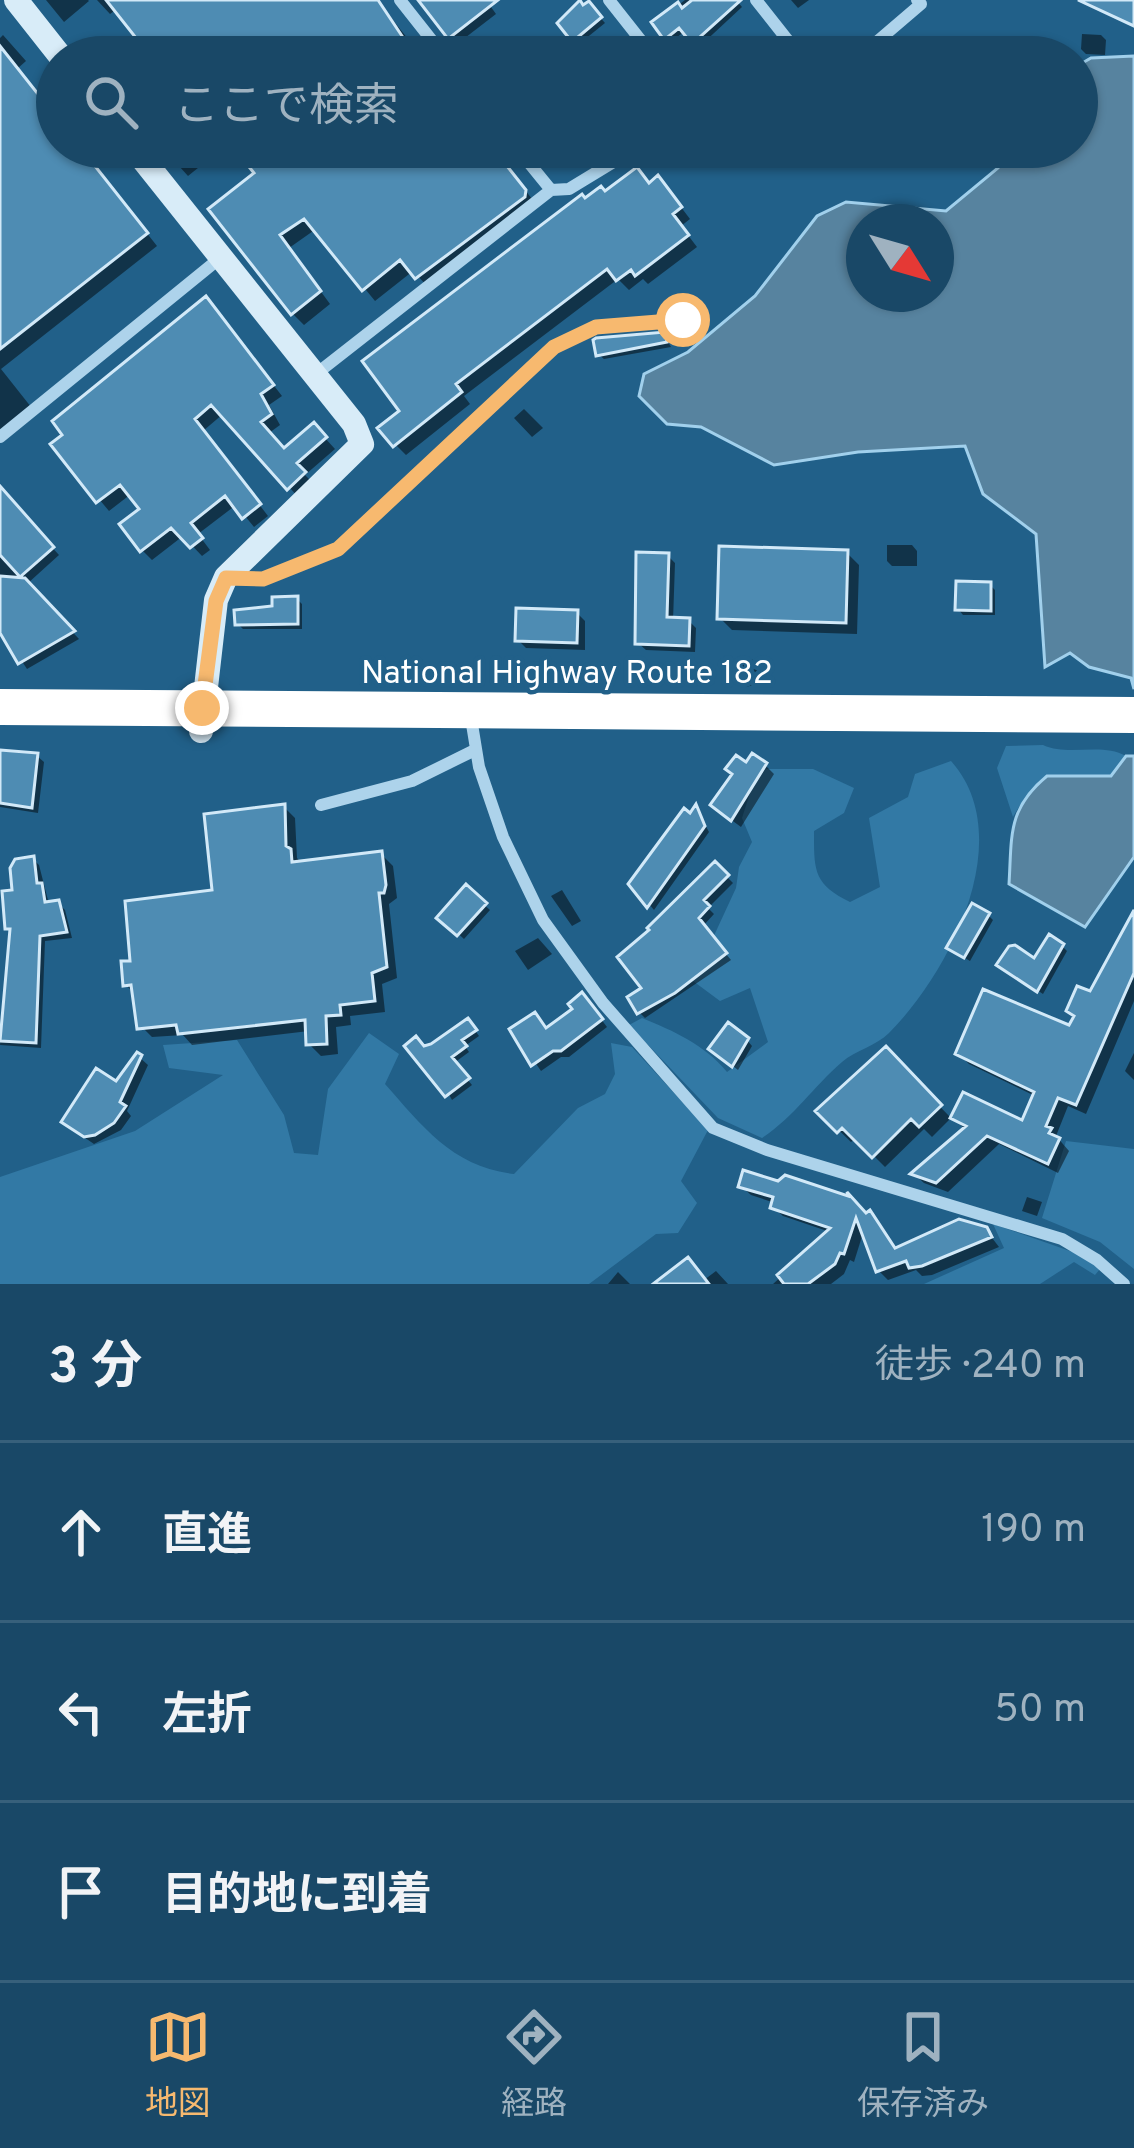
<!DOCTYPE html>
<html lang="ja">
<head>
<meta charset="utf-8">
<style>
  body { margin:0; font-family:Overpass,"Noto Sans JP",sans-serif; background:#224f6d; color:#f1f3f6 }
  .compass { position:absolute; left:846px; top:204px; width:108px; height:108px; border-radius:50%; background:#194867; box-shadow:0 3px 9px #0004; rotate:127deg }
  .stop { position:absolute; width:36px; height:36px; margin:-27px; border:9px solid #f7b96f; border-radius:50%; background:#fff }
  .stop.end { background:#f7b96f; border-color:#fff; box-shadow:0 3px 12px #0008 }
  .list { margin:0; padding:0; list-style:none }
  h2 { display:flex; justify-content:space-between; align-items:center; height:156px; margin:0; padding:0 48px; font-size:51px }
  h2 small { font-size:39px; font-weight:400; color:#9fb2c0 }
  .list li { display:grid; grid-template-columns:78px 1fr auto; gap:36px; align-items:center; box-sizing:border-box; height:180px; padding:0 48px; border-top:3px solid #37607b }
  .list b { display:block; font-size:45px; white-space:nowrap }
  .list em { font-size:39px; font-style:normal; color:#9fb2c0 }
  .icon { flex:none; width:66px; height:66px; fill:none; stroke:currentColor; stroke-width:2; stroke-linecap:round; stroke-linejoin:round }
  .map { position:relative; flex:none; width:1134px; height:1284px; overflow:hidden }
  .search { position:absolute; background:#194867; box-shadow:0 3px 9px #0004; left:36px; right:36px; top:36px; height:132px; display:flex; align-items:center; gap:30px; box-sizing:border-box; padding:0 42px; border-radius:66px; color:#9fb2c0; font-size:45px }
  .sheet { height:696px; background:#194867 }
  nav { display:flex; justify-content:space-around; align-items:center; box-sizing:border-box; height:168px; border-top:3px solid #37607b; background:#194867; font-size:33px; color:#9fb2c0 }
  nav a { display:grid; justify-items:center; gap:6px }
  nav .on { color:#f7b96f }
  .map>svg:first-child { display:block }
  .green { fill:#3279a5 }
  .water { fill:#57839f; stroke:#a1d0ec; stroke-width:3; fill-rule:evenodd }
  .shadow { fill:#0007 }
  .building { fill:#4e8cb3; stroke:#d2e9f8; stroke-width:3 }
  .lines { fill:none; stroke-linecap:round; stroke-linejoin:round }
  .street { stroke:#add3eb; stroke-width:12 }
  .secondary { stroke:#d8ecf8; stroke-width:24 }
  .highway { stroke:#fff; stroke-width:36 }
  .route { stroke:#f7b96f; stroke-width:15 }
  .labels { text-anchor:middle; stroke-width:9; stroke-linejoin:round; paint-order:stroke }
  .street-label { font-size:33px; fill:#fff; stroke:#216089 }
</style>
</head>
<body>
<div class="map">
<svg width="1134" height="1284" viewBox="0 0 1134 1284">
  <rect width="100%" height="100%" fill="#216089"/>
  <path class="green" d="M1043 745C1069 757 1101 742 1126 756L1112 777C1071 775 1034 776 1013 817L997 768 1006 746Z
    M951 761C1019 837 950 972 889 1033 876 1046 856 1050 842 1062 813 1087 796 1115 762 1138L718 1118 629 1025 642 1018C674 1031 705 1045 727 1072L768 1042 750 988 720 1001 693 981 736 888 739 867 752 842 742 818 752 787 766 769H813L854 788 844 813 814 831C814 870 813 884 850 902L880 887 869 818 908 797 915 774Z
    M369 1033 399 1054 385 1084C423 1127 453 1167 514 1174L578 1108 605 1094 615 1074 611 1043 632 1047 708 1130 681 1181 697 1203 678 1233 656 1234 589 1284H0V1177L135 1131 223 1075 169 1068 163 1045 237 1040 284 1115 294 1153 318 1155 328 1089Z
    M1066 1141 1134 1149V1269L1100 1242 1042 1218Z
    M993 1224 1084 1256 1100 1269 1095 1275 1074 1262 1040 1284H924L1004 1248Z"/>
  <path class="water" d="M1134 56V689L1131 678 1089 667 1070 653 1045 667 1036 534 983 494 965 446 858 452 774 465 701 427 667 424 639 396 644 374 688 352 755 296 817 216 846 202 946 211 998 168 994 147H1077V66L1091 58ZM864 222H936V294H864Z
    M1126 756H1134V857L1085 927 1009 884C1012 836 1007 809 1047 776H1111Z"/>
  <path class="shadow" d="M46 0H88L89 1 64 22Z
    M97 0H377L408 39 404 42 418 57H155L117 9 110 14Z
    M422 0H486L496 14 457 44Z
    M685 0H736L742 7 699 47 685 31 671 42 655 23Z
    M791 0H809L798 8Z
    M589 5 605 23 579 44 561 24Z
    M1082 34 1101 35 1106 40 1105 55 1086 54 1081 49Z
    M3 35 26 61 17 69 57 120V147H79L157 246 1 369 35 412 0 430V38Z
    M772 44 782 57H755Z
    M162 147H224L188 176Z
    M236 147H491L536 204 429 288 413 271 375 301 316 229 289 248 330 304 304 325 293 314 258 174Z
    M650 185 668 190 690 219 681 226 697 247 648 284 643 279 629 290 618 279 464 396 470 404 406 455 396 445 403 411 585 202Z
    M215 310 282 396 269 405 280 425 269 433 285 451 314 426 335 449 305 475 314 484 299 498 223 414 203 431 268 516 254 527 236 505 198 534 210 550 202 556 183 536 152 560 142 550 143 509 131 494 109 511 54 445Z
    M664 335 671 347 604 359 598 354Z
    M524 409 543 428 532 437 514 418Z
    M0 490 59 555 27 584 79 639 27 669 0 628Z
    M887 545H912L917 551V566H892L887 561Z
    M847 553 859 565 857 634 732 630 720 618Z
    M668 556 675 563 673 621H689L696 628 695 652 646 650 638 643Z
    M990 585 995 590V615H963L958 609Z
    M297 599 302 604V629H243L238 624Z
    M577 613 585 621V650L526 648 518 640Z
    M752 659 764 682 746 687 735 665Z
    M0 754 37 756 44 762 38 813 0 807Z
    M765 765 774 774 741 827 722 813 746 766Z
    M284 807 295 818 297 858 302 864 381 854 393 866 397 898 389 904 397 978 382 984 385 1012 350 1016 351 1025 336 1027 338 1054 321 1056 309 1044V1031L192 1045 183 1035 152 1037 140 1025 136 995 126 985 133 964 216 893Z
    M696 808 709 832 654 910 632 884Z
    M33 859 39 865 49 904 58 903 65 910 72 938 45 941 41 1048 0 1045 12 933 8 928 15 892Z
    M715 865 733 883 708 908 714 914 703 926 731 960 645 1018 639 1012 646 989Z
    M466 889 490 910 464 939 440 917Z
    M562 890 581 921 572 926 551 896Z
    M988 915 993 920 970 961 955 952Z
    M1134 934V1001L1086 1114 1068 1106 1056 1136 1069 1151 1058 1173 999 1144 948 1192 924 1183 914 1174 966 1130 954 1118 1024 1124 1035 1096 969 1064 959 1054 1070 1029Z
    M538 938 552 954 528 970 515 951Z
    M1062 946 1067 951 1043 994 1005 969 1034 962Z
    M589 1003 607 1027 569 1057H561L541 1071 513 1030 547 1031Z
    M472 1026 479 1036 465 1046 469 1052 454 1063 472 1085 452 1100 424 1049Z
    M747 1040 752 1046 738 1070 717 1054Z
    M886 1051 951 1118 932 1137 924 1129 885 1167 856 1138 851 1142 819 1111Z
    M1134 1053V1080L1125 1071Z
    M138 1056 148 1065 127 1111 131 1116 121 1130 94 1144 72 1129 117 1085Z
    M741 1186 867 1217 870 1214 897 1250 986 1230 999 1247 932 1275 922 1276 916 1270 888 1280 879 1271 864 1230 854 1262 850 1260 844 1274 831 1284H773L830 1232 783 1216 773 1207 775 1203 751 1195Z
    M1027 1197 1042 1202 1037 1216 1022 1211Z
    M716 1271 728 1284H658L704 1280Z
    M618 1272 630 1284H608Z"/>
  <path class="building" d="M106 0H378L416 57H151Z
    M418 0H498L448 39Z
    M580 0 583 5 589 1 602 17 572 42 557 23Z
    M692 0H741L692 44 679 28 664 40 651 22 678 2 682 8Z
    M1078 0H1134V26Z
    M0 46 57 118V147H80L148 233 0 349Z
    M233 147H492L526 190 525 197 415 279 400 260 362 291 304 219 280 235 321 291 291 315 208 209 254 173Z
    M637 167 649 183 658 175 682 207 673 214 689 235 635 276 631 270 616 281 607 269 456 384 462 392 393 447 377 428 399 411 362 361 582 194 585 198 601 186 605 191Z
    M206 296 274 385 261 394 272 414 261 422 284 448 314 422 327 437 297 463 306 472 287 490 211 405 195 419 261 504 242 519 225 496 191 523 203 538 190 548 171 528 140 552 119 524 139 509 120 485 96 503 50 444 62 435 52 421Z
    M665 332 667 342 596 356 593 340 596 338Z
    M0 486 54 547 20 577 0 555Z
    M719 546 848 550 846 623 717 619Z
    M636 552 669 553 667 617 690 618 689 646 635 644Z
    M0 576 25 578 75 631 18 664 0 633Z
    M956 581 991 582V611L955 610Z
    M298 596V624L235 625 234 610 272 606V597Z
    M516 608 578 610 577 643 515 641Z
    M0 750 38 753 32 808 0 803Z
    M752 753 767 763 731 821 710 805 732 774 725 769 736 755 746 762Z
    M285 804 286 846 291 849 292 862 382 851 386 885 384 893H379L387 967 372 973 375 1001 340 1005 341 1015 326 1016 327 1044 306 1045 305 1020 178 1034 176 1025 137 1029 131 985 123 986 121 961H130L125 901 212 890 204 814Z
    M696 804 705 826 647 908 628 884 684 808 690 813Z
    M34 856 37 883H42L45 902 59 900 67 932 40 936 36 1043 0 1041 10 929H5L2 891 12 890 10 868 15 859Z
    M715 861 729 875 704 900 710 906 699 918 727 953 675 993 637 1014 627 997 641 988 617 957 649 930 647 928Z
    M466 884 487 903 457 936 436 918Z
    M972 903 990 913 964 958 946 948Z
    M1134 910V973L1076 1105 1058 1098 1046 1126 1052 1128 1049 1133 1060 1138 1048 1164 987 1136 936 1183 910 1174 966 1126 950 1118 963 1092 1022 1120 1034 1092 955 1054 983 989 1069 1025 1074 1016 1066 1011 1077 986 1090 991Z
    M1049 934 1064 944 1037 992 996 965 1009 946 1015 945 1034 958Z
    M582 992 603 1019 561 1051H553L531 1066 509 1029 535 1012 546 1028 572 1009 568 1004Z
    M468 1018 477 1030 462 1040 467 1046 452 1057 470 1078 445 1097 404 1046 416 1036 424 1046 431 1044Z
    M728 1022 749 1038 732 1067 708 1049Z
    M886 1046 942 1105 919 1127 911 1119 872 1158 842 1128 837 1133 815 1111Z
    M137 1052 142 1055 120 1102 126 1106 114 1123 95 1135 84 1137 61 1122 96 1068 116 1081Z
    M743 1170 778 1181 785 1175 848 1196 847 1192 866 1213 870 1210 895 1248 959 1219 987 1227 992 1237 922 1266 909 1268 906 1261 876 1272 856 1218 844 1254 840 1253 835 1264 808 1284H784L777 1275 830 1228 770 1208 773 1197 738 1187Z
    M688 1257 709 1284H653Z"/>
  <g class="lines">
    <path class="street" d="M400 0 445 57
      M609 0 654 57
      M756 0 801 57
      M859 57 921 4 917 0
      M516 147 551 190
      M316 374 551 190 569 189 638 147
      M0 437 220 258
      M228 577 263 579 338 549 554 347 596 327 683 320
      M470 712 479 767 503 837 543 920 603 1003 713 1128 767 1150 1062 1239 1097 1260 1124 1284
      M321 805 412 781 475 750"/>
    <path class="secondary" d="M16 0 61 57
      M133 147 354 424 362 444 226 577 216 600 201 731"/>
    <path class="highway" d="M0 707 1134 715"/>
  </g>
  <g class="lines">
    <path class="route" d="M202 708 216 601 226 578 263 579 338 549 554 347 596 327 683 320"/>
  </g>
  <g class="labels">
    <g class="street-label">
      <text x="567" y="683">National Highway Route 182</text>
    </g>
  </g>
</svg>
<svg class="compass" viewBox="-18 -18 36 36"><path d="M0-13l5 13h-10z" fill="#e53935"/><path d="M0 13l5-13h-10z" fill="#9fb2c0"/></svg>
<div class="stop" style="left:683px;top:320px"></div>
<div class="stop end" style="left:202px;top:708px"></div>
<div class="search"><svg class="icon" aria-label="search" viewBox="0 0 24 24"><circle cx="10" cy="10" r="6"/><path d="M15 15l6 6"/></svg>ここで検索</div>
</div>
<section class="sheet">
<h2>3 分<small>徒歩 · 240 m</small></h2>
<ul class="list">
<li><svg class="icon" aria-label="ahead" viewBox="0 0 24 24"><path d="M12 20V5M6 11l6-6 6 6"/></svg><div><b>直進</b></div><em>190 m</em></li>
<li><svg class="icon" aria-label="left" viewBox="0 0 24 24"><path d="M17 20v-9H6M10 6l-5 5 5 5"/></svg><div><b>左折</b></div><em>50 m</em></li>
<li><svg class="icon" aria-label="arrive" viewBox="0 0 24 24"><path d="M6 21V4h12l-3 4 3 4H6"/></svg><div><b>目的地に到着</b></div></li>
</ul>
</section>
<nav>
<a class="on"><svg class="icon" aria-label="map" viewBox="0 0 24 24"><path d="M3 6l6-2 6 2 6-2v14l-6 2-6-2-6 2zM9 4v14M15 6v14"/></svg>地図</a>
<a><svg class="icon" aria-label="directions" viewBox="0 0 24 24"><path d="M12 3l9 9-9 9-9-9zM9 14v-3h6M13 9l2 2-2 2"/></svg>経路</a>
<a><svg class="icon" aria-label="saved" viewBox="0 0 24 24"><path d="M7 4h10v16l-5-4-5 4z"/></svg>保存済み</a>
</nav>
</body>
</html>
